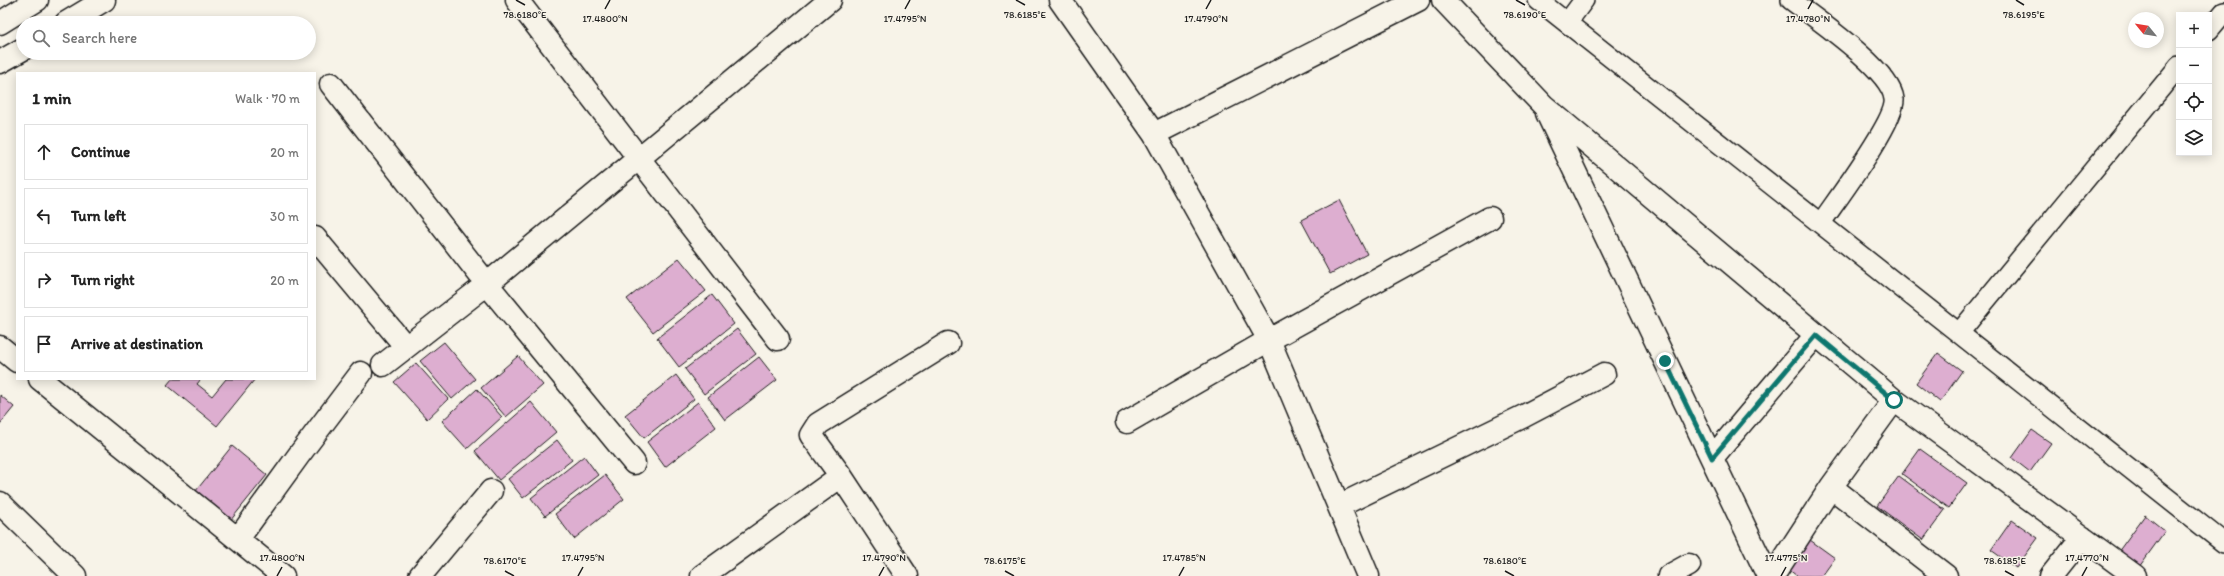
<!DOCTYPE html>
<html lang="en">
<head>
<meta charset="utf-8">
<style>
  body { margin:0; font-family:Itim,sans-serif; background:#f2f2f2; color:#222 }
  .controls { position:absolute; right:12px; top:12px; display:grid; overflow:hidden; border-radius:0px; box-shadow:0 2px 10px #0003 }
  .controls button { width:36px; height:36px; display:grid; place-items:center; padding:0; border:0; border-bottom:1px solid #e0e0e0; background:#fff; color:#222; font:20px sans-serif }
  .compass { position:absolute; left:2128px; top:12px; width:36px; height:36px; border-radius:50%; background:#fff; box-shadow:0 2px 10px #0003; rotate:300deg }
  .stop { position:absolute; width:12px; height:12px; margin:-9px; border:3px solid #0f766e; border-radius:50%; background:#fff }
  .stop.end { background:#0f766e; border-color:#fff; box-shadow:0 1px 4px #0008 }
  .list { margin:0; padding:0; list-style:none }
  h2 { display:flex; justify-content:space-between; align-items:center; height:52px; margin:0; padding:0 16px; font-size:17px }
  h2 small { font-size:13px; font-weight:400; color:#767676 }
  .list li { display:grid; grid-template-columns:26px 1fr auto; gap:12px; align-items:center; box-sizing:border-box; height:56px; margin:0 8px 8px; padding:0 8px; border:1px solid #e0e0e0; border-radius:0px }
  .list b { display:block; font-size:15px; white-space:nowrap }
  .list em { font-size:13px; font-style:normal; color:#767676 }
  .icon { flex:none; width:22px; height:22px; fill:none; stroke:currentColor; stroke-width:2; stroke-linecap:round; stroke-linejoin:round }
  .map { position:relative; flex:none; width:2224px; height:576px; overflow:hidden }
  .search { position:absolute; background:#fff; box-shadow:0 2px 10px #0003; left:16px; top:16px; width:300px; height:44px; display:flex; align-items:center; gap:10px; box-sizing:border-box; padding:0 14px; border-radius:22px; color:#767676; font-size:15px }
  .panel { position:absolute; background:#fff; box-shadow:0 2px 10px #0003; left:16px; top:72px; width:300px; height:308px; border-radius:0px }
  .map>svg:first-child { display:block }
  .building { fill:#ddaed0; stroke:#1c1c1c }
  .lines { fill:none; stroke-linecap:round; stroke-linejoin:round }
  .service-casing { stroke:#1c1c1c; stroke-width:22 }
  .minor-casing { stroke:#1c1c1c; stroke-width:25 }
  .secondary-casing { stroke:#1c1c1c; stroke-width:25 }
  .service { stroke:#f7f3e8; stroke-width:19 }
  .minor { stroke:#f7f3e8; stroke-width:22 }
  .secondary { stroke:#f7f3e8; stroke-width:22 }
  .route { stroke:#0f766e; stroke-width:5 }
  .ticks { fill:none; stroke:#1c1c1c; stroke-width:1.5 }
  .ticks-label { font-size:10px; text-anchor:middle; fill:#1c1c1c; stroke:#f7f3e8; stroke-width:3; stroke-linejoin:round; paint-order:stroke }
</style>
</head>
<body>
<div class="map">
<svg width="2224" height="576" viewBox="0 0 2224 576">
  <rect width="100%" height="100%" fill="#f7f3e8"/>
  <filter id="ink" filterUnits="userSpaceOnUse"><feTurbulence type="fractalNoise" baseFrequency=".025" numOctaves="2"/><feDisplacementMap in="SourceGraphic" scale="8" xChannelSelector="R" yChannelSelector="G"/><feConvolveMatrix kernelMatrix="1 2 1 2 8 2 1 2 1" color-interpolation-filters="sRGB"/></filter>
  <g filter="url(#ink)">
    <path class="building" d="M1339 200 1367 254 1330 274 1301 220Z
      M679 258 706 291 653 332 627 299Z
      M712 295 734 324 679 367 657 338Z
      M737 329 756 354 704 394 685 369Z
      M444 342 475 379 452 399 420 361Z
      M1938 353 1962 371 1940 402 1916 383Z
      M518 356 543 385 506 417 481 388Z
      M759 357 777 380 725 420 708 397Z
      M416 363 448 399 427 419 394 382Z
      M676 375 694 399 644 438 625 415Z
      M172 379H201L197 384 212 396 226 379H255L217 426 167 385Z
      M477 389 502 417 467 449 442 421Z
      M0 395 14 407 0 424Z
      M531 402 556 432 499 480 475 451Z
      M698 402 716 427 665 467 647 442Z
      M2032 430 2051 443 2030 472 2012 458Z
      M557 440 572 460 523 498 508 479Z
      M232 446 267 475 230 521 195 492Z
      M1920 449 1967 483 1949 508 1902 474Z
      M584 456 598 475 545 516 531 498Z
      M605 475 624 499 574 539 555 514Z
      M1899 476 1945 510 1923 540 1877 506Z
      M2145 515 2165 531 2139 567 2118 552Z
      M2012 520 2038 538 2016 568 1991 550Z
      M1810 540 1835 558 1822 576H1797L1788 569Z"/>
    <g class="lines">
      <g class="service-casing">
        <path id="service" d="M1538 0 2224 543
          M1791 0C1816 19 1891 70 1894 99 1897 120 1835 202 1821 223
          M1567 23 1584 0
          M2209 30 2224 12
          M1959 333 2179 66"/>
      </g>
      <g class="minor-casing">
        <path id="minor" d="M517 0 778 339
          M1060 0 1154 134 1269 340 1368 576
          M1443 0 1544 106 1894 400 2135 576
          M331 84 487 284 634 463
          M1547 113 1768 576
          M1154 134 1418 0
          M315 238 406 347
          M0 347 17 361
          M383 365 487 284 830 0
          M40 379 283 576
          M1127 422 1269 340 1490 218
          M1712 458 1816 335
          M1831 487 1946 576
          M0 503 75 576
          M1339 506 1524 416 1604 374
          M238 539 299 455 361 373
          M420 576 491 491
          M702 576 841 476
          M907 576 841 476 811 435 818 424 948 343
          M1669 576 1689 565
          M1773 576 1831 487 1894 400
          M2051 576 2082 537"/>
      </g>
      <g class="secondary-casing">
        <path id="secondary" d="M0 23 37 0
          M66 23 104 0
          M0 62 23 49"/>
      </g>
      <use href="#service" class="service"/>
      <use href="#minor" class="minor"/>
      <use href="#secondary" class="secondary"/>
    </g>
  </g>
  <g class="lines" filter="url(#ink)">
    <path class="route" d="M1665 361 1712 458 1816 335 1894 400"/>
  </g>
  <path class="ticks" d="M516 0 525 5M1016 0 1025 5M1516 0 1525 5M2016 0 2024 5M605 9 610 0M905 9 910 0M1206 9 1211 0M1808 9 1813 0M505 571 514 576M1005 571 1014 576M1505 571 1514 576M2005 571 2014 576M277 576 282 567M578 576 583 567M879 576 884 567M1179 576 1184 567M1781 576 1786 567M2082 576 2087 567"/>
  <g class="ticks-label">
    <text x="525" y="18">78.6180°E</text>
    <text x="1025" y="18">78.6185°E</text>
    <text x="1525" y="18">78.6190°E</text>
    <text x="2024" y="18">78.6195°E</text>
    <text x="605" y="22">17.4800°N</text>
    <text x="905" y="22">17.4795°N</text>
    <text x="1206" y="22">17.4790°N</text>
    <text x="1808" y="22">17.4780°N</text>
    <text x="282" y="561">17.4800°N</text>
    <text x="583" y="561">17.4795°N</text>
    <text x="884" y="561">17.4790°N</text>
    <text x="1184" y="561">17.4785°N</text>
    <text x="1786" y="561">17.4775°N</text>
    <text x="2087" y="561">17.4770°N</text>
    <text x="505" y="564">78.6170°E</text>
    <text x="1005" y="564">78.6175°E</text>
    <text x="1505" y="564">78.6180°E</text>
    <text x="2005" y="564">78.6185°E</text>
  </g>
</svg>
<div class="controls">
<button>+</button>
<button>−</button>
<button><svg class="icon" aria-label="locate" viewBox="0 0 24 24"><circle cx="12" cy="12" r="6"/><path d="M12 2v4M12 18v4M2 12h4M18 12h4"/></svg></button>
<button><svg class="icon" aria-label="layers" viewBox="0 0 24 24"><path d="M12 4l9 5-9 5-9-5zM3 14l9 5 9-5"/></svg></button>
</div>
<svg class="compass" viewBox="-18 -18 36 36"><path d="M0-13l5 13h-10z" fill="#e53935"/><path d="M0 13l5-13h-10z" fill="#767676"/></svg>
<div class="stop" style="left:1894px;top:400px"></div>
<div class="stop end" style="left:1665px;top:361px"></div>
<div class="search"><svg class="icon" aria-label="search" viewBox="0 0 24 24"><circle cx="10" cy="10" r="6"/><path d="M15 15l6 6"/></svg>Search here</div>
<section class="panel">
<h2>1 min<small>Walk · 70 m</small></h2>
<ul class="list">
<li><svg class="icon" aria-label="ahead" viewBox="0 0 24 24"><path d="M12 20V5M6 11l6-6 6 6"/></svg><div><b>Continue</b></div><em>20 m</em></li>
<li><svg class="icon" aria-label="left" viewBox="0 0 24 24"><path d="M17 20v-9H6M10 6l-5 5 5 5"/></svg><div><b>Turn left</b></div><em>30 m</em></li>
<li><svg class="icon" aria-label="right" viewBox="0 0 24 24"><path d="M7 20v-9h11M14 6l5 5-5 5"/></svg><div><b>Turn right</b></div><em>20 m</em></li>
<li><svg class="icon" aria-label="arrive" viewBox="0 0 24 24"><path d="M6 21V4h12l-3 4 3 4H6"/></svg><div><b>Arrive at destination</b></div></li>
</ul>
</section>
</div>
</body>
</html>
